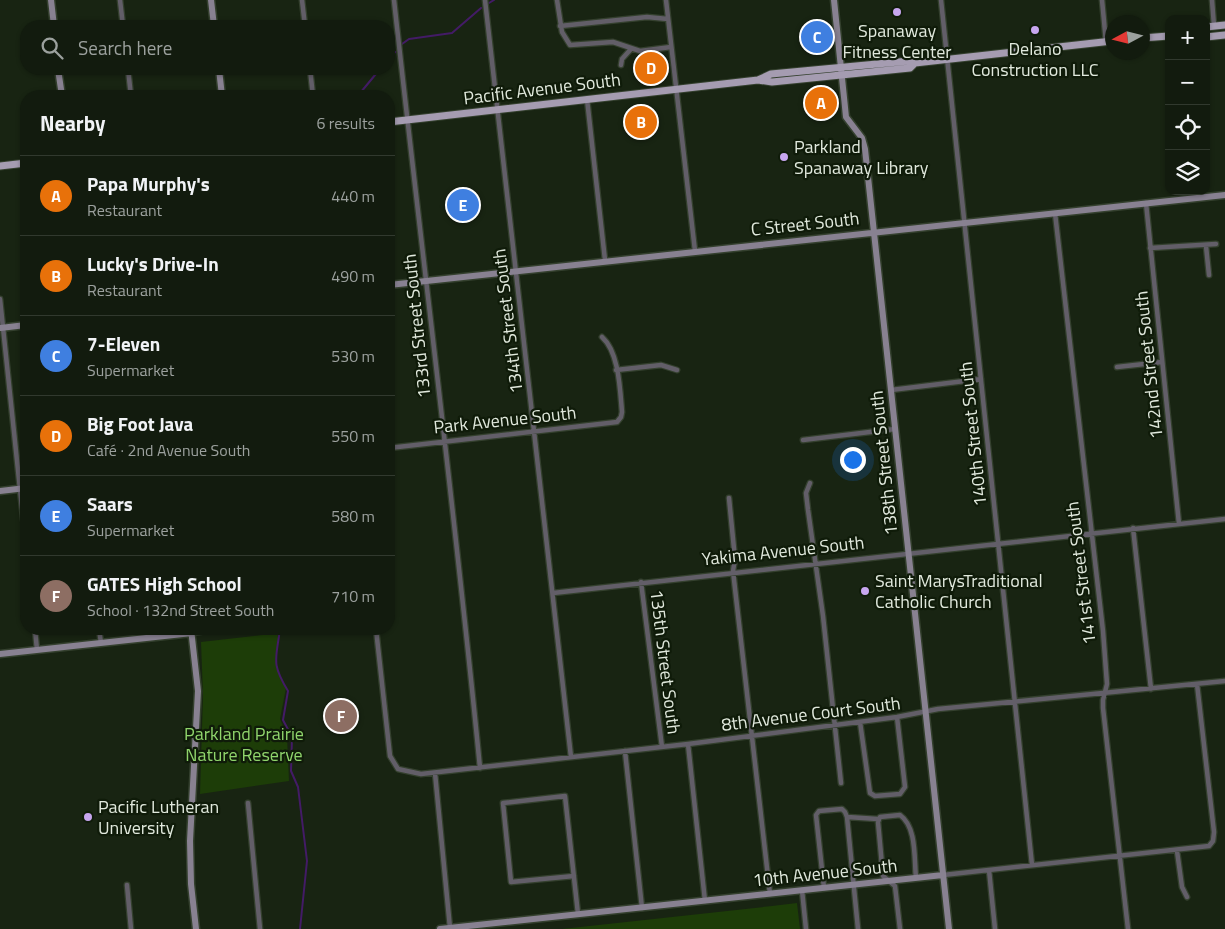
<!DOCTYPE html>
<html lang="en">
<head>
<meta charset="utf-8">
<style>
  body { margin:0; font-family:"Titillium Web",sans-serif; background:#1f281c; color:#f1f3f6 }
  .controls { position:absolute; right:15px; top:15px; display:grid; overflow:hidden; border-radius:10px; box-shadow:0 1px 4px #0004 }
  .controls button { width:45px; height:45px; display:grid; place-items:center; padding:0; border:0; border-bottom:1px solid #31392e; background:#121b0e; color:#f1f3f6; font:25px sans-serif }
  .compass { position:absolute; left:1105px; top:15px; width:45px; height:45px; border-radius:50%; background:#121b0e; box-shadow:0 1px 4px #0004; rotate:263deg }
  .you { position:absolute; left:852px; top:459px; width:18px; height:18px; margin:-12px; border:4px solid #fff; border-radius:50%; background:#1a73e8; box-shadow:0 0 0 8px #1a73e833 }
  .badge { display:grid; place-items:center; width:32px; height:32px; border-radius:50%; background:#b45309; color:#fff; font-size:16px; font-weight:700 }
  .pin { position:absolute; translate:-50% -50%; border:2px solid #fff; box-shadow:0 1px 5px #0006 }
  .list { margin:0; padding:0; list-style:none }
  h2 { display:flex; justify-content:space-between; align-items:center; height:65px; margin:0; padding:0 20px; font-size:21px }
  h2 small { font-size:16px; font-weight:400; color:#9ca19e }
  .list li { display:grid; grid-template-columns:32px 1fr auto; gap:15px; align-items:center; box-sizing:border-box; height:80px; padding:0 20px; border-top:1px solid #31392e }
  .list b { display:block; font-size:19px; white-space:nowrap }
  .list p { margin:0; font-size:16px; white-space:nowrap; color:#9ca19e }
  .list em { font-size:16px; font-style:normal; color:#9ca19e }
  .icon { flex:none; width:28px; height:28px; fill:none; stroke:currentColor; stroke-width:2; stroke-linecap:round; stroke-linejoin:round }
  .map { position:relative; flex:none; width:1225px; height:929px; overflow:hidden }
  .search { position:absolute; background:#121b0e; box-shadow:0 1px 4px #0004; left:20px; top:20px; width:375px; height:55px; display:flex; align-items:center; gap:12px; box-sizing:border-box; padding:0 18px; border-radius:20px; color:#9ca19e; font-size:19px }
  .panel { position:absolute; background:#121b0e; box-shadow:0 1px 4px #0004; left:20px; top:90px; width:375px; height:545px; border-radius:20px }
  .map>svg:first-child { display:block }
  .park { fill:#1d3d08 }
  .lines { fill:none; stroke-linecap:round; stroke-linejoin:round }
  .stream { stroke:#431b66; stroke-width:2 }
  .street-casing { stroke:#34402e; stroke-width:7 }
  .secondary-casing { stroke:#34402e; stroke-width:9 }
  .primary-casing { stroke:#34402e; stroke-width:9 }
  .street { stroke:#625e68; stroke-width:4.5 }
  .secondary { stroke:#888191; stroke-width:6 }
  .primary { stroke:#a59cb1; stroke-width:7 }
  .poi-dot { fill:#c7a6ef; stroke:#0f1b09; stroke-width:2 }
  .labels { text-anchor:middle; stroke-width:4.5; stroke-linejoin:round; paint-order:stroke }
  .poi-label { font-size:18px; fill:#e1e9dd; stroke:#0f1b09; text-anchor:start }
  .street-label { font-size:18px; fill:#e1e9dd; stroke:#0f1b09 }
  .park-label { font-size:18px; fill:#90d56c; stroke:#0f1b09 }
</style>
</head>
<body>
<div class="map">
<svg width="1225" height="929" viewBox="0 0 1225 929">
  <rect width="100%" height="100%" fill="#182412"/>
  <path class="park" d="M279 633C277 658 272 665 286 688L280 719 287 736 289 781 200 794 203 695 201 642Z
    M797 903 800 929H562L772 906Z"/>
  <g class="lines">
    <path class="stream" d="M489 3 494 0
      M402 44 409 39 452 33 481 8
      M389 59 395 52
      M361 96V92L380 69
      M280 629C276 660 271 663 288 691L283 720 292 737 291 771 298 787 307 861 300 929"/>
    <g class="street-casing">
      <path id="street" d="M120 0 123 26
        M302 0 305 26
        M394 0C422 256 455 511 480 768
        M485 0 571 757
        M557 0 562 32 570 45 613 42 640 51 671 47
        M666 0 695 251
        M941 0 1032 865
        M1102 0 1106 42
        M1212 0 1214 26
        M560 26 647 17 668 19
        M621 65 622 59 631 49
        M128 69 131 96
        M310 69 313 96
        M587 99 605 260
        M1146 203 1179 524
        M1055 213 1103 631 1107 684 1103 700V708L1128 929
        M1206 246 1209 275
        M1150 248 1216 244
        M0 299 26 546
        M1117 367 1162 362
        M616 370 661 365 677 370
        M891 390 981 379
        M803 440 895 429
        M389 448 617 422 621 417 622 412C620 389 619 352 602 337
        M810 483 806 493 808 510 823 616 841 783
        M729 498 735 559 733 571 770 894
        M1133 528 1151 689
        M641 582 662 747
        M553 593 1225 519
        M35 629 37 650
        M99 629 101 643
        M376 629 390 756 398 769 421 774 688 744 897 717 938 709 1225 681
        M192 633 220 629
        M860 722 870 793 875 796 900 794 905 787 897 717
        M688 744 705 901
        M625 751 642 908
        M435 773 450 928
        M248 803 260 929
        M847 817 878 819
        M1177 851 1182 887 1187 897
        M989 870 995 929
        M943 875 1209 846 1213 841 1214 832 1197 684
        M574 876 511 882 503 803 565 796 578 914
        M127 885 131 929
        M824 888 816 815 819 811 842 809 845 812 847 817 858 929
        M802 890 806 929
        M900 929 895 886 883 876 878 822 880 817 900 815C917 827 914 859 916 878"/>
    </g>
    <g class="secondary-casing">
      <path id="secondary" d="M51 0 54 26
        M211 0 214 26
        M834 0 846 117 862 138 865 149 949 929
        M58 69 62 96
        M219 69 222 96
        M389 285 1225 195
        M0 328 26 325
        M0 491 26 488
        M191 629 198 691 190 841 191 884 196 929
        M0 654 192 633
        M440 929 943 875"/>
    </g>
    <g class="primary-casing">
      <path id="primary" d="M1206 27 1225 25
        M1206 37 1225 35
        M1142 38 1169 36
        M758 80 772 82 910 68 915 63
        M389 122 758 80 771 74 909 61 915 63 1112 41
        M0 166 26 163"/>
    </g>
    <use href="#street" class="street"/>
    <use href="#secondary" class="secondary"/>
    <use href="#primary" class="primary"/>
  </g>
  <g class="poi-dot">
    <circle cx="897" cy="12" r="5"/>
    <circle cx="1035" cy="30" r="5"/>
    <circle cx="784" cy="157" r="5"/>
    <circle cx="865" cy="591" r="5"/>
    <circle cx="88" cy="817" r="5"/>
  </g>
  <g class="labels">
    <g class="poi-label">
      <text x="897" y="37" text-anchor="middle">Spanaway<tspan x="897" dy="21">Fitness Center</tspan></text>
      <text x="1035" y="55" text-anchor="middle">Delano<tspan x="1035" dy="21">Construction LLC</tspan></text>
      <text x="794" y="153">Parkland<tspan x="794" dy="21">Spanaway Library</tspan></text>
      <text x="875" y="587">Saint MarysTraditional<tspan x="875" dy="21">Catholic Church</tspan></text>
      <text x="98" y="813">Pacific Lutheran<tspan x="98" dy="21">University</tspan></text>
    </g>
    <g class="street-label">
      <text transform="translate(542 89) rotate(-7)" y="6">Pacific Avenue South</text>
      <text transform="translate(805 224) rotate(-6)" y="6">C Street South</text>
      <text transform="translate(508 321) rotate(-97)" y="6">134th Street South</text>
      <text transform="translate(417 326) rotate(-96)" y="6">133rd Street South</text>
      <text transform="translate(1149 365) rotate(-96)" y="6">142nd Street South</text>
      <text transform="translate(505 420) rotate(-6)" y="6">Park Avenue South</text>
      <text transform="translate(973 434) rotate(-96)" y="6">140th Street South</text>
      <text transform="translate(884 463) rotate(-96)" y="6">138th Street South</text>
      <text transform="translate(783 551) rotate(-6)" y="6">Yakima Avenue South</text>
      <text transform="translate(1081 573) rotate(-97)" y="6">141st Street South</text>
      <text transform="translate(665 662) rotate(83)" y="6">135th Street South</text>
      <text transform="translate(811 714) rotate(-7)" y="6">8th Avenue Court South</text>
      <text transform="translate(825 873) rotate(-6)" y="6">10th Avenue South</text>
    </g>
    <g class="park-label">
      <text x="244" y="740">Parkland Prairie<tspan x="244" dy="21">Nature Reserve</tspan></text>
    </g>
  </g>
</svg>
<div class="controls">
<button>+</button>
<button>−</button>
<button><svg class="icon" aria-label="locate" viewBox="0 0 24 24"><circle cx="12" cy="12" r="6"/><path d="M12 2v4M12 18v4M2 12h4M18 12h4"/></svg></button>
<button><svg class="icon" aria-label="layers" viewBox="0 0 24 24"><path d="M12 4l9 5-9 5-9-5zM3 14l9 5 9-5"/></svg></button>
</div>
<svg class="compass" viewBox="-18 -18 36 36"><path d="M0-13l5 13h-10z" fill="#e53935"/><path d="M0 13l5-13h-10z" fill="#9ca19e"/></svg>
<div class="you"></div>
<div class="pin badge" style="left:821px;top:103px;background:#e8710a">A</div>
<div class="pin badge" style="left:641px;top:122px;background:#e8710a">B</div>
<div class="pin badge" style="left:817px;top:37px;background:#3f7fe0">C</div>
<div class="pin badge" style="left:651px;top:68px;background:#e8710a">D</div>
<div class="pin badge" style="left:463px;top:205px;background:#3f7fe0">E</div>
<div class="pin badge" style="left:341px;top:716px;background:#8d6e63">F</div>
<div class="search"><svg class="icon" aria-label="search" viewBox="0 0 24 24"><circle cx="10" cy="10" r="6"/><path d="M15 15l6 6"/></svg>Search here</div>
<section class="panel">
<h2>Nearby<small>6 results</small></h2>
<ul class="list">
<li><span class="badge" style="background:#e8710a">A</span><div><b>Papa Murphy's</b><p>Restaurant</p></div><em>440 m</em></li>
<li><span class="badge" style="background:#e8710a">B</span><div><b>Lucky's Drive-In</b><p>Restaurant</p></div><em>490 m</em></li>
<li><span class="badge" style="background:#3f7fe0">C</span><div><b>7-Eleven</b><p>Supermarket</p></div><em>530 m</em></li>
<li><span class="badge" style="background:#e8710a">D</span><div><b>Big Foot Java</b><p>Café · 2nd Avenue South</p></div><em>550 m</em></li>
<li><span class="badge" style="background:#3f7fe0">E</span><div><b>Saars</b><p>Supermarket</p></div><em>580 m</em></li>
<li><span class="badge" style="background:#8d6e63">F</span><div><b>GATES High School</b><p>School · 132nd Street South</p></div><em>710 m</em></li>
</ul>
</section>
</div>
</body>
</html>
